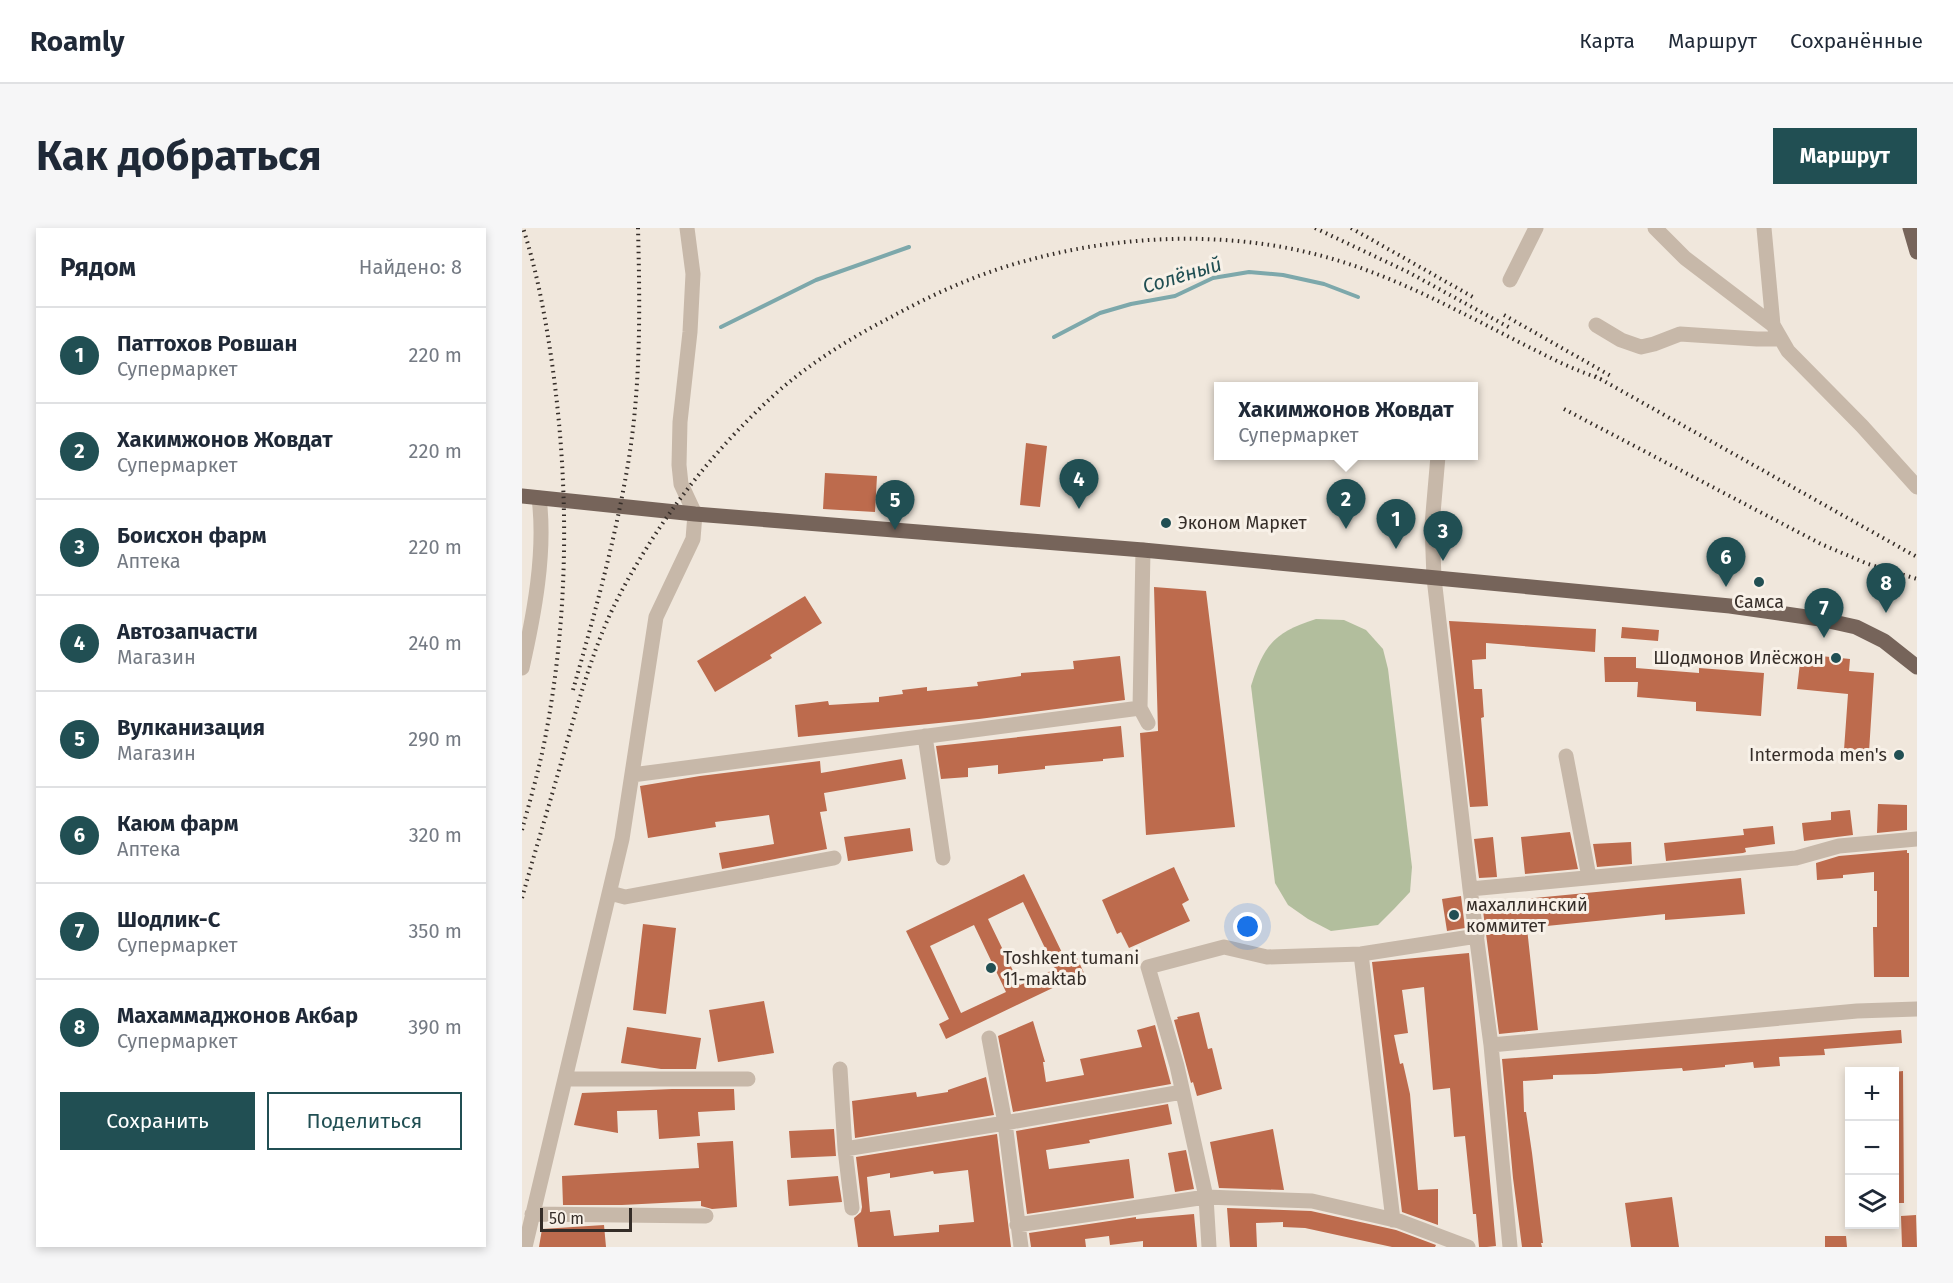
<!DOCTYPE html>
<html lang="ru">
<head>
<meta charset="utf-8">
<style>
  body { margin:0; font-family:"Fira Sans",sans-serif; background:#f6f6f7; color:#1f2937 }
  .controls { position:absolute; right:18px; bottom:18px; display:grid; overflow:hidden; border-radius:0px; box-shadow:0 3px 9px #0003 }
  .controls button { width:54px; height:54px; display:grid; place-items:center; padding:0; border:0; border-bottom:2px solid #e0e1e3; background:#fff; color:#1f2937; font:30px sans-serif }
  .scale { position:absolute; left:18px; bottom:15px; width:92px; box-sizing:border-box; padding-left:6px; border:3px solid #352d28; border-top:0; font-size:16px; line-height:21px; white-space:nowrap; color:#352d28; -webkit-text-stroke:4px #f8f1e8; paint-order:stroke }
  .you { position:absolute; left:726px; top:699px; width:21px; height:21px; margin:-15px; border:4px solid #fff; border-radius:50%; background:#1a73e8; box-shadow:0 0 0 9px #1a73e833 }
  .badge { display:grid; place-items:center; width:39px; height:39px; border-radius:50%; background:#214f53; color:#fff; font-size:20px; font-weight:700 }
  .pin { position:absolute; translate:-50% -50px; filter:drop-shadow(0 2px 3px #0008) }
  .pin::after { content:''; position:absolute; top:32px; width:21px; height:18px; background:inherit; clip-path:polygon(0 0,100% 0,50% 100%) }
  .popup { position:absolute; left:692px; top:154px; width:264px; height:78px; box-sizing:border-box; display:grid; place-content:center; border-radius:0px; background:#fff; filter:drop-shadow(0 2px 4px #0005); font-size:20px; white-space:nowrap; color:#747a83 }
  .popup b { font-size:22px; color:#1f2937 }
  .popup::after { content:''; position:absolute; left:50%; top:100%; margin-left:-12px; border:12px solid transparent; border-top-color:#fff }
  .list { margin:0; padding:0; list-style:none }
  h2 { display:flex; justify-content:space-between; align-items:center; height:78px; margin:0; padding:0 24px; font-size:26px }
  h2 small { font-size:20px; font-weight:400; color:#747a83 }
  .list li { display:grid; grid-template-columns:39px 1fr auto; gap:18px; align-items:center; box-sizing:border-box; height:96px; padding:0 24px; border-top:2px solid #e0e1e3 }
  .list b { display:block; font-size:22px; white-space:nowrap }
  .list p { margin:0; font-size:20px; white-space:nowrap; color:#747a83 }
  .list em { font-size:20px; font-style:normal; color:#747a83 }
  .actions { display:flex; gap:12px; padding:18px 24px }
  .actions a { flex:1; padding:14px 0; border:2px solid #214f53; border-radius:0px; text-align:center; font-size:21px; color:#214f53 }
  .actions .main { background:#214f53; color:#fff }
  .icon { flex:none; width:33px; height:33px; fill:none; stroke:currentColor; stroke-width:2; stroke-linecap:round; stroke-linejoin:round }
  .map { position:relative; flex:none; width:1395px; height:1019px; overflow:hidden; border-radius:0px }
  header { display:flex; align-items:center; gap:36px; box-sizing:border-box; height:84px; padding:0 30px; background:#fff; border-bottom:2px solid #e0e1e3 }
  header strong { font-size:28px }
  nav { display:flex; gap:33px; margin-inline-start:auto; font-size:21px }
  .intro { display:flex; align-items:center; justify-content:space-between; box-sizing:border-box; height:144px; padding:0 36px }
  h1 { margin:0; font-size:42px }
  .button { padding:15px 27px; border-radius:0px; background:#214f53; color:#fff; font-size:21px; font-weight:700 }
  main { display:flex; gap:36px; padding:0 36px }
  aside { flex:1; background:#fff; border-radius:0px; box-shadow:0 3px 9px #0003 }
  .map>svg:first-child { display:block }
  .green { fill:#b2be9d }
  .lines { fill:none; stroke-linecap:round; stroke-linejoin:round }
  .stream { stroke:#7da8ab; stroke-width:4 }
  .building { fill:#bd6b4d; fill-rule:evenodd }
  .minor { stroke:#c7b8a9; stroke-width:15 }
  .major { stroke:#76645a; stroke-width:15 }
  .rail { stroke:#352d28; stroke-width:4; stroke-dasharray:1.5 4.5; stroke-linecap:butt }
  .poi-dot { fill:#214f53; stroke:#f8f1e8; stroke-width:2 }
  .labels { text-anchor:middle; stroke-width:6; stroke-linejoin:round; paint-order:stroke }
  .poi-label { font-size:18px; fill:#352d28; stroke:#f8f1e8; text-anchor:start }
  .water-label { font-size:20px; font-style:italic; fill:#214f53; stroke:#f8f1e8 }
</style>
</head>
<body>
<header>
<strong>Roamly</strong>
<nav><a>Карта</a><a>Маршрут</a><a>Сохранённые</a></nav>
</header>
<div class="intro"><h1>Как добраться</h1><a class="button">Маршрут</a></div>
<main>
<aside>
<h2>Рядом<small>Найдено: 8</small></h2>
<ul class="list">
<li><span class="badge">1</span><div><b>Паттохов Ровшан</b><p>Супермаркет</p></div><em>220 m</em></li>
<li><span class="badge">2</span><div><b>Хакимжонов Жовдат</b><p>Супермаркет</p></div><em>220 m</em></li>
<li><span class="badge">3</span><div><b>Боисхон фарм</b><p>Аптека</p></div><em>220 m</em></li>
<li><span class="badge">4</span><div><b>Автозапчасти</b><p>Магазин</p></div><em>240 m</em></li>
<li><span class="badge">5</span><div><b>Вулканизация</b><p>Магазин</p></div><em>290 m</em></li>
<li><span class="badge">6</span><div><b>Каюм фарм</b><p>Аптека</p></div><em>320 m</em></li>
<li><span class="badge">7</span><div><b>Шодлик-С</b><p>Супермаркет</p></div><em>350 m</em></li>
<li><span class="badge">8</span><div><b>Махаммаджонов Акбар</b><p>Супермаркет</p></div><em>390 m</em></li>
</ul>
<div class="actions"><a class="main">Сохранить</a><a>Поделиться</a></div>
</aside>
<div class="map">
<svg width="1395" height="1019" viewBox="0 0 1395 1019">
  <rect width="100%" height="100%" fill="#f0e7dc"/>
  <path class="green" d="M794 391 822 392 844 402 861 421 866 441 890 639 888 664 872 681 856 697 833 700 809 703 786 691 766 677 753 655 729 458C742 416 753 404 794 391Z"/>
  <g class="lines">
    <path class="stream" d="M199 99 294 52 387 19
      M532 109 578 85 609 76 653 68 691 50 727 44 761 47 802 56 836 69"/>
  </g>
  <path class="building" d="M504 215 525 218 518 279 498 277Z
    M303 245 355 248 353 284 301 281Z
    M632 359 684 363 713 599 624 607 618 505 636 503Z
    M283 368 300 395 248 427 250 430 193 464 175 433Z
    M927 393 1074 401 1073 424 964 415V431L950 432 952 461H960L962 489 959 490 966 578 948 579Z
    M1100 399 1137 402 1136 413 1099 410Z
    M1279 426 1328 431 1327 443 1352 445 1347 524 1322 522 1326 466 1275 461Z
    M598 428 603 472 457 491 276 509 273 477 306 473 307 477 357 474V469L381 466 380 462 405 459V463L456 458 455 454 499 448V445L552 441 551 433Z
    M1082 429H1114V440L1177 445V440L1242 445 1239 488 1174 483V474L1115 469 1116 454H1083Z
    M599 498 602 529 581 531V533L523 538V541L476 546V537L446 540V549L419 551 414 518Z
    M380 531 384 551 302 565 305 583 298 584 305 621 200 641 197 625 252 616 247 587 193 594 194 599 126 610 118 558 178 548 298 533 299 545Z
    M1356 576 1385 577V602L1355 605Z
    M1328 582 1331 607 1282 613 1280 595 1309 592V584Z
    M1251 598 1253 616 1223 620 1224 624 1221 625 1144 633 1142 615 1222 607 1221 601Z
    M388 600 391 623 326 633 322 609Z
    M1048 604 1056 641 1003 646 999 609Z
    M971 609 975 649 957 650 952 611Z
    M1109 614 1110 636 1075 639 1071 616Z
    M1385 622V625H1387V749H1352L1351 699H1355V663H1352V644L1321 647V650L1295 652 1294 635 1317 628Z
    M652 639 667 672 660 676 668 693 607 720 599 704 595 706 580 672Z
    M502 646 545 735 555 730 562 745 424 811 417 796 427 791 384 703ZM501 674 533 741 498 757 466 691ZM452 697 484 764 439 785 408 718Z
    M1219 650 1223 686 1143 692V686L1005 700 1016 802 977 806 960 675Z
    M939 668 943 700 925 703 920 671Z
    M121 696 154 700 144 786 111 782Z
    M947 725 974 1018 965 1019H957L954 986H951L943 908 932 909 928 860 911 862 902 759 880 762 886 805 872 807 878 836 881 835 888 866 896 962 916 961V997L880 984 850 734Z
    M242 773 252 825 196 834 187 782Z
    M677 784 686 821 690 820 700 861 675 868 671 854 669 855 652 792 656 791 655 789Z
    M511 793 523 834H521L524 854 562 847 558 831 620 819 615 802 633 797 649 856 491 884 476 808Z
    M105 799 179 810 174 841H139L99 835Z
    M1379 802 1380 815 1302 821 1303 827 1257 829 1258 838 1232 840 1231 834 1203 837V839L1161 843 1160 840 1073 846 1031 847V851L1001 853 1002 884H1004L1010 925 1021 1015H1019L1020 1019H1000L991 950 980 831Z
    M1381 843 1382 975H1372V844Z
    M464 849 472 887 333 910 330 873 394 864 395 869 426 864V862Z
    M150 861H212L213 882 176 884 178 908 137 911 135 882 95 883 96 905 52 897 60 865Z
    M646 876 650 896 567 912 568 915 524 922 527 941 607 931 612 970 505 986 494 903Z
    M312 901 314 928 269 930 267 903Z
    M751 901 762 962 697 960 688 914Z
    M475 906 489 1019H336L332 990 339 984 340 979 334 929ZM446 942 452 994 417 997V1004L372 1008 368 982 348 984 345 949 368 945V950L411 943 412 946Z
    M211 913 215 979 190 981 179 978V973L100 977H41L40 948 177 940 175 915Z
    M664 922 672 961 653 964 646 925Z
    M316 948 320 974 267 978 265 952Z
    M1150 969 1157 1019H1109L1103 975Z
    M705 980 789 983 874 1002 914 1017 913 1019H870L783 1000 761 999V994L734 995 735 1019H708Z
    M672 986 675 1019H621V1013L588 1017 587 1008 563 1011 564 1019H509L507 1005 614 989V991Z
    M1394 987 1395 1019H1380L1379 988Z
    M82 997 84 1019H17L20 1001Z
    M1303 1008H1324L1325 1019H1303Z"/>
  <g class="lines">
    <path class="minor" d="M1133 0 1163 30 1251 97
      M1242 0 1251 97 1266 123 1340 198 1395 259
      M988 52 1014 0
      M1074 97 1099 112 1119 119 1132 116 1158 106 1235 111H1258
      M916 228 910 297 912 350 948 661 969 817 988 1019
      M621 322 618 480 626 495
      M0 440C12 387 24 324 17 270
      M403 508 421 630
      M1044 528 1067 649
      M110 547 618 480
      M948 661 1274 630 1317 618 1395 611
      M88 665 103 669 312 630
      M839 726 871 992
      M467 810 483 895 499 1019
      M969 817 1335 783 1395 781
      M318 841 323 921 330 980
      M43 851H226
      M323 921 483 895 660 864
      M10 986 184 988
      M495 997 684 969 790 973 877 993 946 1019
      M3 1019 100 611 134 389 171 311 173 286 159 256 157 237 158 194 168 104 171 46 165 0
      M687 1019 684 969 655 838 626 739 702 719 745 729 839 726 955 708"/>
    <path class="major" d="M1388 0 1395 24
      M0 268 173 286 621 322 1208 378 1298 391 1334 399 1362 413 1395 439"/>
    <path class="rail" d="M793 0 886 44 990 101
      M829 0 951 69
      M982 87 1089 148
      M1073 148 1395 329
      M1042 181 1299 316 1346 336 1395 351
      M51 462C72 388 93 313 106 236 119 158 118 79 116 0
      M0 602C9 569 19 535 25 500 48 374 47 242 27 115 21 77 13 37 1 0
      M0 670C14 620 29 571 43 521 58 469 72 416 97 368 138 290 193 219 260 160 293 132 332 108 371 88 413 65 460 44 507 32 595 8 695 3 784 24 872 44 947 90 1027 129 1044 138 1063 145 1081 152"/>
  </g>
  <g class="poi-dot">
    <circle cx="644" cy="295" r="6"/>
    <circle cx="1237" cy="354" r="6"/>
    <circle cx="1314" cy="430" r="6"/>
    <circle cx="1377" cy="527" r="6"/>
    <circle cx="932" cy="687" r="6"/>
    <circle cx="469" cy="740" r="6"/>
  </g>
  <g class="labels">
    <g class="poi-label">
      <text x="656" y="301">Эконом Маркет</text>
      <text x="1237" y="380" text-anchor="middle">Самса</text>
      <text x="1302" y="436" text-anchor="end">Шодмонов Илёсжон</text>
      <text x="1365" y="533" text-anchor="end">Intermoda men's</text>
      <text x="944" y="683">махаллинский<tspan x="944" dy="21">коммитет</tspan></text>
      <text x="481" y="736">Toshkent tumani<tspan x="481" dy="21">11-maktab</tspan></text>
    </g>
    <g class="water-label">
      <text transform="translate(660 47) rotate(-17)" y="7">Солёный</text>
    </g>
  </g>
</svg>
<div class="controls">
<button>+</button>
<button>−</button>
<button><svg class="icon" aria-label="layers" viewBox="0 0 24 24"><path d="M12 4l9 5-9 5-9-5zM3 14l9 5 9-5"/></svg></button>
</div>
<div class="scale">50 m</div>
<div class="you"></div>
<div class="pin badge" style="left:874px;top:321px">1</div>
<div class="pin badge" style="left:824px;top:301px">2</div>
<div class="popup"><b>Хакимжонов Жовдат</b>Супермаркет</div>
<div class="pin badge" style="left:921px;top:333px">3</div>
<div class="pin badge" style="left:557px;top:281px">4</div>
<div class="pin badge" style="left:373px;top:302px">5</div>
<div class="pin badge" style="left:1204px;top:359px">6</div>
<div class="pin badge" style="left:1302px;top:410px">7</div>
<div class="pin badge" style="left:1364px;top:385px">8</div>
</div>
</main>
</body>
</html>
